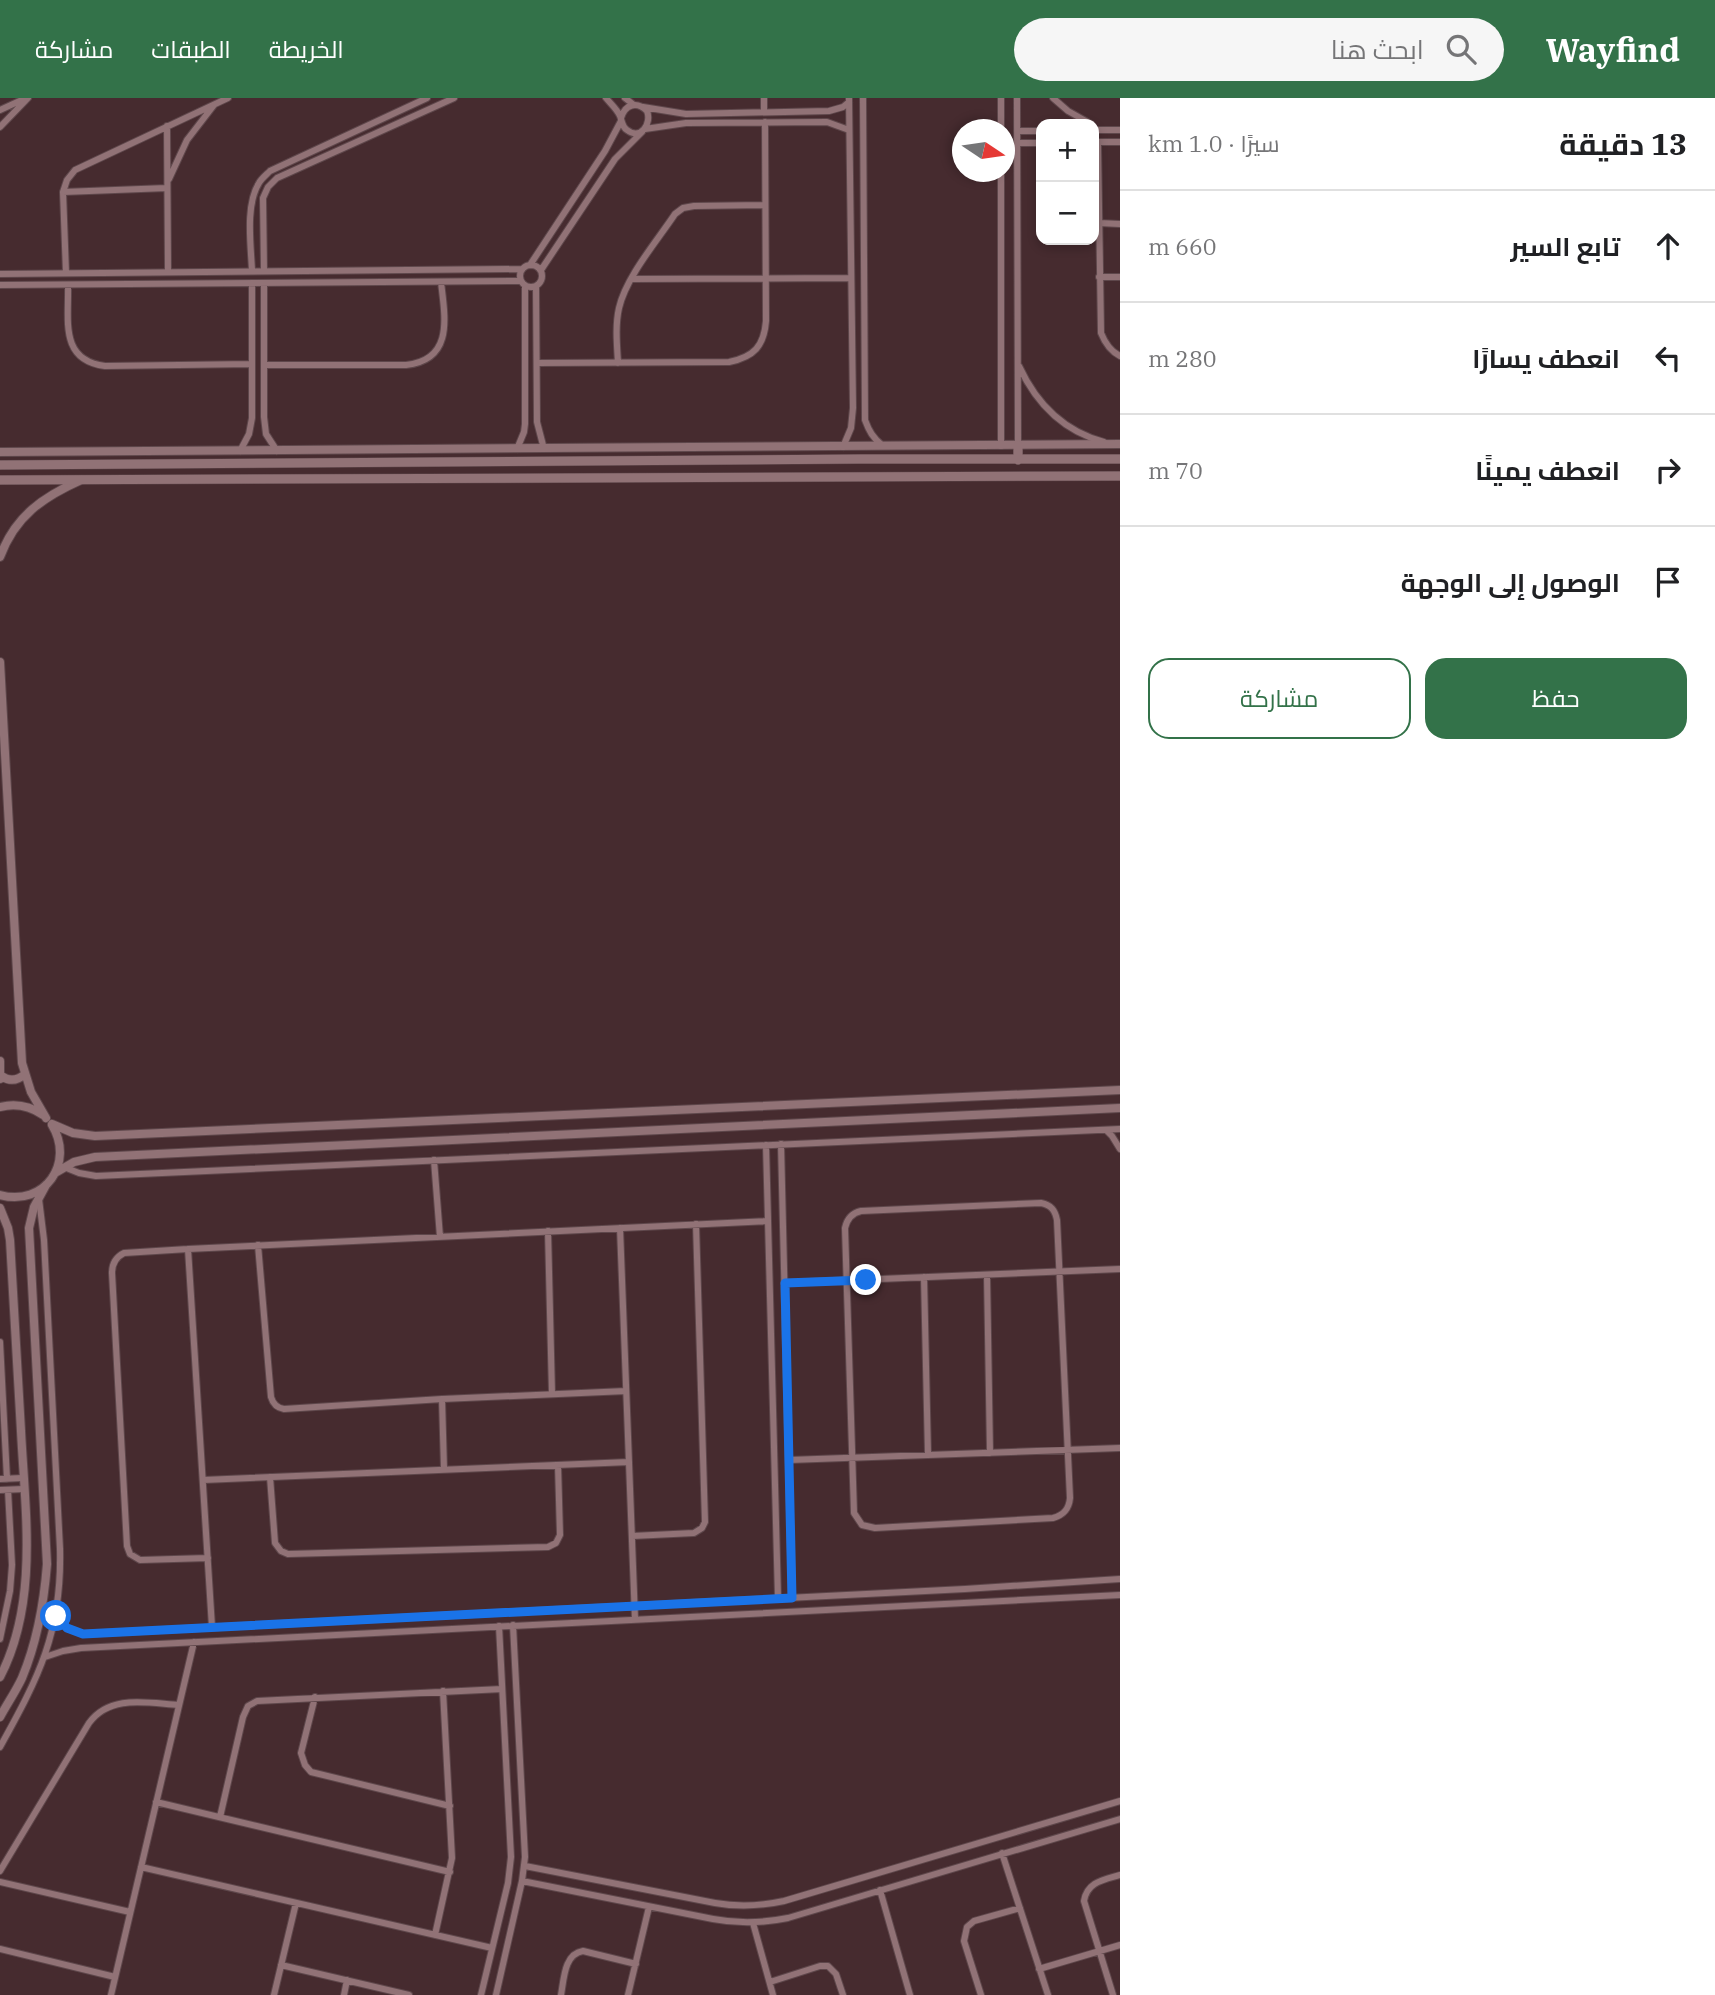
<!DOCTYPE html>
<html lang="ar">
<head>
<meta charset="utf-8">
<style>
  body { margin:0; font-family:"IBM Plex Serif",Cairo,serif; background:#f6f6f6; color:#202124; direction:rtl }
  .controls { position:absolute; right:21px; top:21px; display:grid; overflow:hidden; border-radius:14px; box-shadow:0 4px 10px #0003 }
  .controls button { width:63px; height:63px; display:grid; place-items:center; padding:0; border:0; border-bottom:2px solid #e0e0e0; background:#fff; color:#202124; font:35px sans-serif }
  .compass { position:absolute; left:952px; top:21px; width:63px; height:63px; border-radius:50%; background:#fff; box-shadow:0 4px 10px #0003; rotate:103deg }
  .stop { position:absolute; width:21px; height:21px; margin:-16px; border:5px solid #1a73e8; border-radius:50%; background:#fff }
  .stop.end { background:#1a73e8; border-color:#fff; box-shadow:0 2px 7px #0008 }
  .list { margin:0; padding:0; list-style:none }
  h2 { display:flex; justify-content:space-between; align-items:center; height:91px; margin:0; padding:0 28px; font-size:30px }
  h2 small { font-size:23px; font-weight:400; color:#757577 }
  .list li { display:grid; grid-template-columns:46px 1fr auto; gap:21px; align-items:center; box-sizing:border-box; height:112px; padding:0 28px; border-top:2px solid #e0e0e0 }
  .list b { display:block; font-size:26px; white-space:nowrap }
  .list em { font-size:23px; font-style:normal; color:#757577 }
  .actions { display:flex; gap:14px; padding:21px 28px }
  .actions a { flex:1; padding:16px 0; border:2px solid #337249; border-radius:21px; text-align:center; font-size:24px; color:#337249 }
  .actions .main { background:#337249; color:#fff }
  .icon { flex:none; width:38px; height:38px; fill:none; stroke:currentColor; stroke-width:2; stroke-linecap:round; stroke-linejoin:round }
  .map { position:relative; flex:none; width:1120px; height:1897px; overflow:hidden; direction:ltr }
  header { display:flex; align-items:center; gap:42px; box-sizing:border-box; height:98px; padding:0 35px; background:#337249; color:#fff }
  header strong { font-size:33px }
  nav { display:flex; gap:38px; margin-inline-start:auto; font-size:24px }
  .search { width:490px; height:63px; background:#f6f6f6; display:flex; align-items:center; gap:18px; box-sizing:border-box; padding:0 24px; border-radius:38px; color:#757577; font-size:26px }
  main { display:flex }
  aside { flex:1; background:#fff }
  .map>svg:first-child { display:block }
  .lines { fill:none; stroke-linecap:round; stroke-linejoin:round }
  .minor-casing { stroke:#5e474b; stroke-width:8 }
  .tertiary-casing { stroke:#5e474b; stroke-width:10 }
  .secondary-casing { stroke:#5e474b; stroke-width:10 }
  .minor { stroke:#917276; stroke-width:6 }
  .tertiary { stroke:#917276; stroke-width:8 }
  .secondary { stroke:#917276; stroke-width:9 }
  .route { stroke:#1a73e8; stroke-width:9 }
</style>
</head>
<body>
<header>
<strong>Wayfind</strong>
<div class="search"><svg class="icon" aria-label="search" viewBox="0 0 24 24"><circle cx="10" cy="10" r="6"/><path d="M15 15l6 6"/></svg>ابحث هنا</div>
<nav><a>الخريطة</a><a>الطبقات</a><a>مشاركة</a></nav>
</header>
<main>
<aside>
<h2>13 دقيقة<small>سيرًا · 1.0 km</small></h2>
<ul class="list">
<li><svg class="icon" aria-label="ahead" viewBox="0 0 24 24"><path d="M12 20V5M6 11l6-6 6 6"/></svg><div><b>تابع السير</b></div><em>660 m</em></li>
<li><svg class="icon" aria-label="left" viewBox="0 0 24 24"><path d="M17 20v-9H6M10 6l-5 5 5 5"/></svg><div><b>انعطف يسارًا</b></div><em>280 m</em></li>
<li><svg class="icon" aria-label="right" viewBox="0 0 24 24"><path d="M7 20v-9h11M14 6l5 5-5 5"/></svg><div><b>انعطف يمينًا</b></div><em>70 m</em></li>
<li><svg class="icon" aria-label="arrive" viewBox="0 0 24 24"><path d="M6 21V4h12l-3 4 3 4H6"/></svg><div><b>الوصول إلى الوجهة</b></div></li>
</ul>
<div class="actions"><a class="main">حفظ</a><a>مشاركة</a></div>
</aside>
<div class="map">
<svg width="1120" height="1897" viewBox="0 0 1120 1897">
  <rect width="100%" height="100%" fill="#462b2f"/>
  <g class="lines">
    <g class="minor-casing">
      <path id="minor" d="M606 0C610 5 617 11 620 18 622 23 622 29 627 32 641 43 652 25 647 13 637 3 625 6 621 20
        M625 0 634 7
        M764 0V14
        M863 0 865 322C869 333 873 340 882 347
        M1001 0V32
        M1017 0 1018 348
        M1053 0 1068 13 1091 26
        M643 9 686 16 829 13 843 9 849 4
        M0 12 24 1
        M167 28 168 174
        M0 29 28 0
        M645 31 686 25 827 24 849 32
        M1094 32H1120
        M1017 33H1041
        M1096 44H1120
        M1098 44 1101 235C1105 245 1110 253 1120 258
        M1017 45H1041
        M169 81 187 42 214 7
        M63 94 167 90
        M1099 125 1120 126
        M520 178a11 11 0 1 1 22 0a11 11 0 1 1-22 0Z
        M530 167 605 53 621 23
        M541 172 615 61 642 34
        M252 173C251 148 245 107 259 85 261 81 266 77 270 73L427 0
        M264 173 263 100 268 89 277 80 454 0
        M66 175 63 94 67 82 75 72 228 0
        M0 176 522 171
        M1099 179H1120
        M631 181 851 180
        M264 185V319L266 336 277 353
        M0 187 521 183
        M68 187C69 222 59 262 105 268L252 266
        M536 188 537 324 544 351
        M537 265 729 264C754 259 764 248 766 223L765 24
        M618 265C617 247 615 228 619 210 626 179 657 143 675 116L683 110 694 108 765 107
        M264 267H406C454 262 445 219 441 184
        M1019 268C1036 305 1063 333 1104 344
        M1001 348V74
        M843 349 851 330 853 310 849 0
        M517 351 524 334 525 326V188
        M240 353 249 336 252 320V185
        M1106 1032 1112 1038 1120 1051
        M781 1046 792 1500
        M766 1047 778 1500
        M434 1062 440 1139
        M64 1069 79 1075 96 1078 1120 1031
        M1041 1105C1051 1107 1055 1112 1057 1122L1070 1400C1069 1411 1064 1417 1053 1420L875 1430 862 1427 854 1415 845 1130C847 1121 852 1115 861 1113Z
        M620 1130 635 1521
        M548 1133 552 1296
        M258 1147 271 1299C273 1306 277 1310 284 1311L442 1301 626 1293
        M188 1151 212 1529
        M987 1177 990 1355
        M924 1179 928 1357
        M784 1185 1120 1171
        M0 1244 7 1381
        M442 1301 444 1371
        M789 1362 1120 1350
        M270 1379 275 1445 281 1453 288 1456 548 1449 556 1445 560 1437 558 1367
        M0 1381 23 1380
        M203 1382 629 1364
        M0 1392 24 1391
        M632 1438 694 1435 702 1430 705 1424 696 1126
        M208 1460 140 1462 130 1456 127 1448 112 1175C112 1165 116 1159 124 1155L188 1151 768 1123
        M56 1518 67 1530 83 1536 965 1491 1120 1481
        M0 1541 10 1493 12 1467 8 1392
        M45 1559 63 1553 81 1550 1120 1497
        M315 1599 301 1655 305 1667 311 1674 450 1708
        M0 1649C39 1579 62 1534 60 1451L44 1142 39 1101
        M156 1704 450 1774
        M220 1719 243 1619 248 1608 257 1603 502 1591
        M1002 1755 1048 1897
        M525 1768 715 1805C738 1809 761 1808 784 1803L1120 1703
        M141 1769 492 1850
        M0 1773 89 1625C110 1596 147 1605 179 1607
        M522 1783 713 1821C739 1826 763 1825 788 1820L1120 1721
        M0 1784 130 1814
        M880 1792 910 1897
        M753 1825 773 1897
        M435 1837 452 1760 443 1593
        M0 1851 115 1879
        M281 1867 409 1897
        M1039 1871 1120 1847
        M770 1884 820 1868H828L836 1876 843 1897
        M111 1897 194 1544
        M274 1897 296 1805
        M344 1897 347 1882
        M481 1897 508 1785 511 1759 499 1528
        M496 1897 522 1783 525 1759 513 1527
        M561 1897C564 1881 564 1856 583 1853L636 1866
        M628 1897 649 1809
        M981 1897 964 1843 967 1829 974 1823 1020 1810
        M1113 1897 1084 1803C1087 1784 1103 1782 1120 1777"/>
    </g>
    <g class="tertiary-casing">
      <path id="tertiary" d="M0 354 1120 346
        M0 459C15 418 43 399 81 382
        M0 564 22 965 31 994 46 1020
        M0 963V981
        M0 977C9 984 17 983 25 976
        M0 1009C16 1005 30 1008 43 1017
        M52 1026 73 1035 95 1038 1120 992
        M55 1075 74 1064 95 1059 1120 1010
        M0 1097C45 1109 75 1065 52 1027
        M0 1110 8 1130 10 1142C14 1205 17 1269 21 1333 25 1413 39 1504 0 1579
        M0 1619C7 1606 16 1593 22 1580 37 1544 44 1505 47 1466L29 1130 34 1109 46 1087"/>
    </g>
    <g class="secondary-casing">
      <path id="secondary" d="M1018 362V348
        M0 367 861 361H1120
        M0 382 1120 378"/>
    </g>
    <use href="#minor" class="minor"/>
    <use href="#tertiary" class="tertiary"/>
    <use href="#secondary" class="secondary"/>
  </g>
  <g class="lines">
    <path class="route" d="M56 1518 67 1530 83 1536 792 1500 785 1185 866 1182"/>
  </g>
</svg>
<div class="controls">
<button>+</button>
<button>−</button>
</div>
<svg class="compass" viewBox="-18 -18 36 36"><path d="M0-13l5 13h-10z" fill="#e53935"/><path d="M0 13l5-13h-10z" fill="#757577"/></svg>
<div class="stop" style="left:56px;top:1518px"></div>
<div class="stop end" style="left:866px;top:1182px"></div>
</div>
</main>
</body>
</html>
